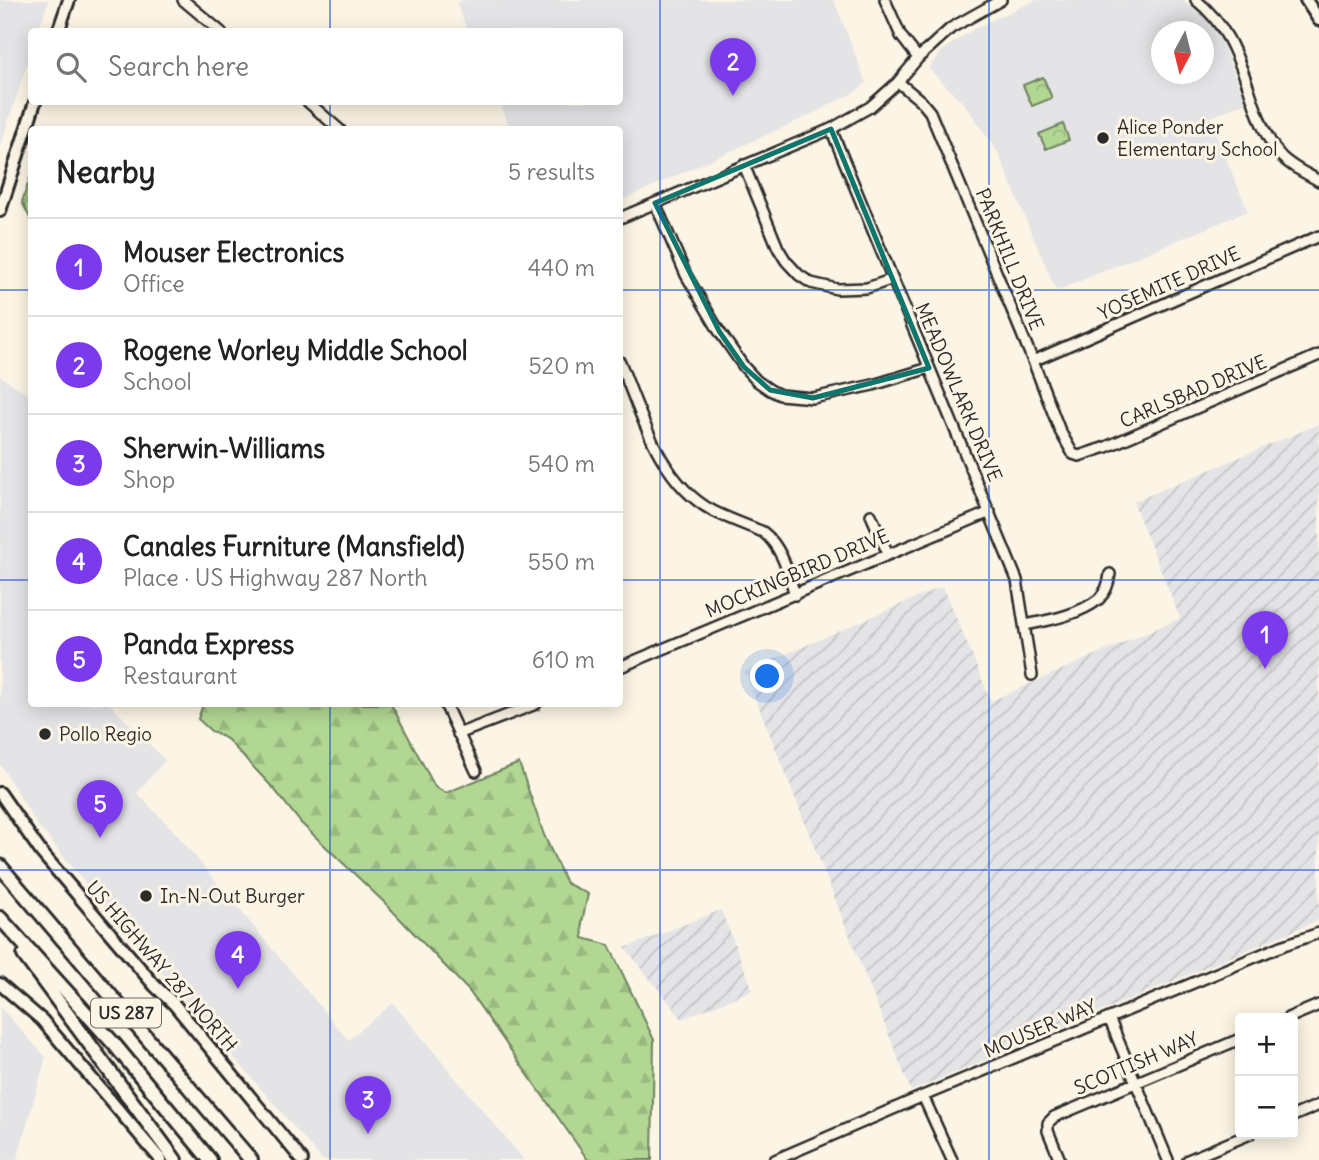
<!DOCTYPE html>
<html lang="en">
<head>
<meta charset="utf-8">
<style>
  body { margin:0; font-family:Delius,sans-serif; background:#f2f2f2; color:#222 }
  .controls { position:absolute; right:21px; bottom:21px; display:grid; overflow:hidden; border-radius:7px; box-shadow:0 4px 18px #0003 }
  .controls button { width:63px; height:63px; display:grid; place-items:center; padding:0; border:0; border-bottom:2px solid #e0e0e0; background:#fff; color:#222; font:35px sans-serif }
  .compass { position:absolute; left:1151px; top:21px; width:63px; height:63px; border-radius:50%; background:#fff; box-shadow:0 4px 18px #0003; rotate:187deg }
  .you { position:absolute; left:768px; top:677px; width:24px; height:24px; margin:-18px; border:5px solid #fff; border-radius:50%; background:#1a73e8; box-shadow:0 0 0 10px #1a73e833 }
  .badge { display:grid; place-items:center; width:46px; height:46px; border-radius:50%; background:#7c3aed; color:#fff; font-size:23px; font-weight:700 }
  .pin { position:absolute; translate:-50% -58px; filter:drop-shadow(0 2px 4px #0008) }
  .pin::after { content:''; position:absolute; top:37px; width:24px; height:21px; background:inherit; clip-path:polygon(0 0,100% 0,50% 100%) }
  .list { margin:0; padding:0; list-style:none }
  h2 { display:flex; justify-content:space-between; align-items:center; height:91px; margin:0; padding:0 28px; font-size:30px }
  h2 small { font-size:23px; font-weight:400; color:#767676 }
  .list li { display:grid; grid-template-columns:46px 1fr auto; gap:21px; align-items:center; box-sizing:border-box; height:98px; padding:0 28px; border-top:2px solid #e0e0e0 }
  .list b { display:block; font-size:26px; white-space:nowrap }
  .list p { margin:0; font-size:23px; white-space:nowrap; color:#767676 }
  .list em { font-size:23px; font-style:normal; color:#767676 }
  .icon { flex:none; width:38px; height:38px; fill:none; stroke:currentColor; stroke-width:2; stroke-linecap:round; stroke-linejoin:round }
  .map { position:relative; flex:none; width:1319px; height:1160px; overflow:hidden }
  .search { position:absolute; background:#fff; box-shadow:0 4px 18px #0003; left:28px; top:28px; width:595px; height:77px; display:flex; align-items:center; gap:18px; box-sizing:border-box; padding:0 24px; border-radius:7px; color:#767676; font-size:26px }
  .panel { position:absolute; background:#fff; box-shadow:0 4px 18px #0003; left:28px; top:126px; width:595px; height:581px; border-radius:7px }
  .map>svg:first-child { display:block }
  .built { fill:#e4e4e7; fill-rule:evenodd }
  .industrial { fill:url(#industrial-furrows) }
  .forest { fill:url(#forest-firs); stroke:#6e815f; stroke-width:2 }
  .park { fill:url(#park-crowns); stroke:#6e815f; stroke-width:2 }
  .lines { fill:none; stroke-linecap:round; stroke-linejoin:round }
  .minor-casing { stroke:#2b2b2b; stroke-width:14 }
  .major-casing { stroke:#2b2b2b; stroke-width:16 }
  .highway-casing { stroke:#2b2b2b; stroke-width:18 }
  .minor { stroke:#fcf5e5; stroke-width:9 }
  .major { stroke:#fcf5e5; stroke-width:10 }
  .highway { stroke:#fcf5e5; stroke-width:12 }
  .marked { fill:none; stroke:#0f766e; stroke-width:5; stroke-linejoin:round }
  .grid { fill:none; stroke:#1d4ed8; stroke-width:2; stroke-opacity:0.55 }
  .poi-dot { fill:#2b2b2b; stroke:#fcf5e5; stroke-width:2.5 }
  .labels { text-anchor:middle; stroke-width:6; stroke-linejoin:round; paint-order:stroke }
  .shield { fill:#fcf5e5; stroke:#6a6863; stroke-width:2 }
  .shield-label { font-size:18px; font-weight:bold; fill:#2b2b2b }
  .poi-label { font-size:19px; fill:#2b2b2b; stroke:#fcf5e5; text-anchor:start }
  .street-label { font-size:19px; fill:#2b2b2b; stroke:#fcf5e5 }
</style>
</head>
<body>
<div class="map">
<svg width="1319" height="1160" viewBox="0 0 1319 1160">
  <defs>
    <pattern id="industrial-furrows" width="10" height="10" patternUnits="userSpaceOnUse" patternTransform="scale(1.75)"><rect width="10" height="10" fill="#e4e4e7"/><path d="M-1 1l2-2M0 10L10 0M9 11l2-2" fill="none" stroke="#c4c4c6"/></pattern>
    <pattern id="forest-firs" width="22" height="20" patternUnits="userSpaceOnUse" patternTransform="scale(1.75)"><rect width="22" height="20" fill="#b1d793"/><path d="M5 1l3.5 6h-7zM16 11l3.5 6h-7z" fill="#98b97f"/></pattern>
    <pattern id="park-crowns" width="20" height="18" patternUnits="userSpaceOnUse" patternTransform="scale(1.75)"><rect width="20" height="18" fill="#b1d793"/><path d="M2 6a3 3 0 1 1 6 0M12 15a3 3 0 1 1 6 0" fill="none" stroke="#98b97f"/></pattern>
  </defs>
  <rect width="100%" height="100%" fill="#fcf5e5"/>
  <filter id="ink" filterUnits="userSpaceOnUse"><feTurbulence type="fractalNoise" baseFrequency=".0143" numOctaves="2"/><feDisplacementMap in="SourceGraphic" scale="14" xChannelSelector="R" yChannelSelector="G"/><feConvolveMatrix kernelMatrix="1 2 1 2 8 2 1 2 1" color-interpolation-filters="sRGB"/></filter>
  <g filter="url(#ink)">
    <path class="built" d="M0 0H49L38 31 32 32 31 52 0 147Z
      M464 0H834L866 83 857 91 804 118 620 201V130L511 129 499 102H620V32L468 31 456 3Z
      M1036 0H1182L1204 17 1219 35 1246 102 1209 118 1248 211 1056 291 998 153 965 105 928 68 943 50 975 28ZM1162 32H1204V74H1162Z
      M0 376 31 396 32 704H108L111 705 165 760 137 793 174 831 348 1040 393 1003 524 1160H322L102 903 36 823 0 764Z
      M0 1007 46 1057 17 1160H0Z"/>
    <path class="industrial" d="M1319 424V920L911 1091 745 672 943 586 991 701 1180 618 1133 502Z
      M721 910 753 990 682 1019 625 948Z"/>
    <path class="forest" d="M31 175V174V220L22 202Z
      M203 704H391L435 787 446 793 519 763 544 835 566 883 588 894 582 922 583 938 609 945 654 1040 652 1160H588L469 991 385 903 301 823 274 789 227 739 211 731 198 719Z"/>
    <path class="park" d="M1043 77 1052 98 1032 106 1023 85Z
      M1063 124 1069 140 1046 149 1039 134Z"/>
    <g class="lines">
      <g class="minor-casing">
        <path id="minor" d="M183 0 221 32
          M885 0 901 36 918 58
          M1196 0C1225 23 1236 52 1248 86 1256 109 1263 134 1279 154 1289 166 1306 173 1319 181
          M898 82 921 101 930 112 1033 361 1060 431 1073 454 1079 456 1106 447 1319 355
          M308 102 340 130
          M831 129 1017 580 1032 675
          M744 165 778 248 786 261 799 275 811 283 837 289 867 288 893 279
          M655 203 686 275 719 331 744 367 757 381 770 390 780 395 813 398 873 385 929 368
          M620 218 831 129 870 107 898 82 918 58 951 28 1001 0
          M1033 361 1319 236
          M620 362C641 414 660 483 713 511 729 519 746 525 763 532 782 547 788 572 795 595
          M871 515 888 554
          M1025 625C1050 620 1079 615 1099 599 1106 592 1109 583 1110 574
          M620 667 990 512
          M445 704 476 771
          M458 734 536 704
          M1109 1018 1168 1160
          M1288 1018 1319 1005
          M923 1096 952 1160
          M1293 1116 1319 1105
          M775 1160 923 1096 1284 945 1319 933
          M1060 1160 1048 1131V1123L1054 1117 1240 1039
          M1188 1160 1250 1134"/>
      </g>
      <g class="major-casing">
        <path id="major" d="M1306 0 1319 20
          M58 32 69 0
          M0 211 35 102
          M0 793 41 852 155 986 174 1004 302 1160
          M0 984 42 1020 161 1160"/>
      </g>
      <g class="highway-casing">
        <path id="highway" d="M0 866 251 1160
          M0 918 114 1044 210 1160
          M24 955 175 1160"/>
      </g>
      <use href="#minor" class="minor"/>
      <use href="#major" class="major"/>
      <use href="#highway" class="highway"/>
    </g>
  </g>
  <path class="marked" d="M831 129 929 368 813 398 770 390 744 367 719 331 655 203Z"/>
  <path class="grid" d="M330 0V32M660 0V1160M989 0V1160M330 102V130M0 290H32M620 290H1319M0 580H32M620 580H1319M330 704V1160M0 870H1319"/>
  <g class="poi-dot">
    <circle cx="1103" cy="138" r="7"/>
    <circle cx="45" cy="734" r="7"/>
    <circle cx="146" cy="896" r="7"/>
  </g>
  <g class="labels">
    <rect class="shield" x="91" y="998.5" width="70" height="29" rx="5"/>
    <g class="shield-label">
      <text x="126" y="1019">US 287</text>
    </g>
    <g class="poi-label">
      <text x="1117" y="134">Alice Ponder<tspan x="1117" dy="22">Elementary School</tspan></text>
      <text x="59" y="741">Pollo Regio</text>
      <text x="160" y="903">In-N-Out Burger</text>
    </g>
    <g class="street-label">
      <text transform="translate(1010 259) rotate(68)" y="7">PARKHILL DRIVE</text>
      <text transform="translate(1169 283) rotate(-24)" y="7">YOSEMITE DRIVE</text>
      <text transform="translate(1193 391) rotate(-23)" y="7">CARLSBAD DRIVE</text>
      <text transform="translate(959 392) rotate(67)" y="7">MEADOWLARK DRIVE</text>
      <text transform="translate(797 573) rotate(-23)" y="7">MOCKINGBIRD DRIVE</text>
      <text transform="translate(162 966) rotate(49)" y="7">US HIGHWAY 287 NORTH</text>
      <text transform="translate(1040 1028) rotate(-23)" y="7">MOUSER WAY</text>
      <text transform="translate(1136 1063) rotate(-23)" y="7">SCOTTISH WAY</text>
    </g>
  </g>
</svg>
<div class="controls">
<button>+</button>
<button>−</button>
</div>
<svg class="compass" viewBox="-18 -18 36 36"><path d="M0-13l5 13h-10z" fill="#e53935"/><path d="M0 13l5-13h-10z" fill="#767676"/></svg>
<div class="you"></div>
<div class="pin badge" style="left:1265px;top:669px">1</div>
<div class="pin badge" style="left:733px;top:96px">2</div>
<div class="pin badge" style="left:368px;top:1134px">3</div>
<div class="pin badge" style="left:238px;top:989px">4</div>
<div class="pin badge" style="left:100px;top:838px">5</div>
<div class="search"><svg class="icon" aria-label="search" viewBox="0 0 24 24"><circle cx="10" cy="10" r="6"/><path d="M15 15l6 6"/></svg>Search here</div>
<section class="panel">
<h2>Nearby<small>5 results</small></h2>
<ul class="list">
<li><span class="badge">1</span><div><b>Mouser Electronics</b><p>Office</p></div><em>440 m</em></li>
<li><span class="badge">2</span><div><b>Rogene Worley Middle School</b><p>School</p></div><em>520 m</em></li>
<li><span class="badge">3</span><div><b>Sherwin-Williams</b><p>Shop</p></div><em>540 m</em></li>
<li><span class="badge">4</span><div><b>Canales Furniture (Mansfield)</b><p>Place · US Highway 287 North</p></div><em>550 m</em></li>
<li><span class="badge">5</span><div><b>Panda Express</b><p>Restaurant</p></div><em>610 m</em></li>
</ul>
</section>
</div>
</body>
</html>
